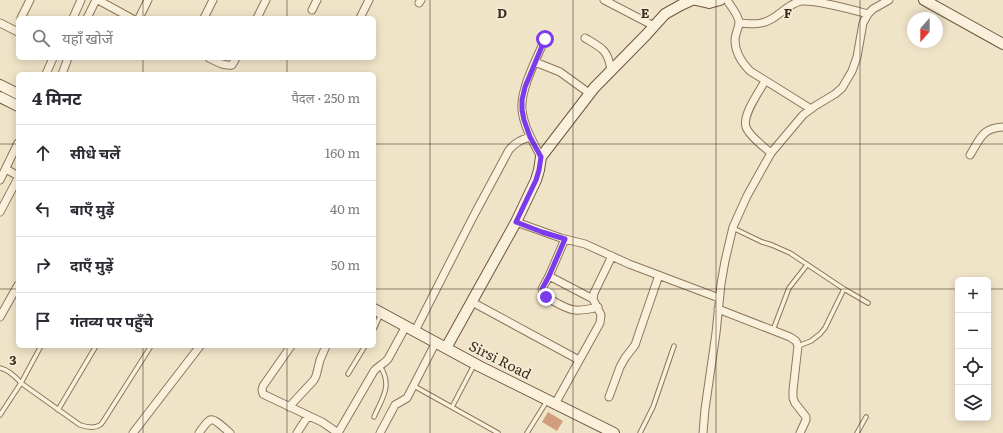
<!DOCTYPE html>
<html lang="hi">
<head>
<meta charset="utf-8">
<style>
  body { margin:0; font-family:Literata,"Noto Sans Devanagari",serif; background:#f7f7f7; color:#2b2b33 }
  .controls { position:absolute; right:12px; bottom:12px; display:grid; overflow:hidden; border-radius:6px; box-shadow:0 2px 10px #0003 }
  .controls button { width:36px; height:36px; display:grid; place-items:center; padding:0; border:0; border-bottom:1px solid #e1e1e2; background:#fff; color:#2b2b33; font:20px sans-serif }
  .compass { position:absolute; left:907px; top:12px; width:36px; height:36px; border-radius:50%; background:#fff; box-shadow:0 2px 10px #0003; rotate:201deg }
  .stop { position:absolute; width:12px; height:12px; margin:-9px; border:3px solid #7c3aed; border-radius:50%; background:#fff }
  .stop.end { background:#7c3aed; border-color:#fff; box-shadow:0 1px 4px #0008 }
  .list { margin:0; padding:0; list-style:none }
  h2 { display:flex; justify-content:space-between; align-items:center; height:52px; margin:0; padding:0 16px; font-size:17px }
  h2 small { font-size:13px; font-weight:400; color:#7c7c81 }
  .list li { display:grid; grid-template-columns:26px 1fr auto; gap:12px; align-items:center; box-sizing:border-box; height:56px; padding:0 16px; border-top:1px solid #e1e1e2 }
  .list b { display:block; font-size:15px; white-space:nowrap }
  .list em { font-size:13px; font-style:normal; color:#7c7c81 }
  .icon { flex:none; width:22px; height:22px; fill:none; stroke:currentColor; stroke-width:2; stroke-linecap:round; stroke-linejoin:round }
  .map { position:relative; flex:none; width:1003px; height:433px; overflow:hidden }
  .search { position:absolute; background:#fff; box-shadow:0 2px 10px #0003; left:16px; top:16px; width:360px; height:44px; display:flex; align-items:center; gap:10px; box-sizing:border-box; padding:0 14px; border-radius:6px; color:#7c7c81; font-size:15px }
  .panel { position:absolute; background:#fff; box-shadow:0 2px 10px #0003; left:16px; top:72px; width:360px; height:276px; border-radius:6px }
  .map>svg:first-child { display:block }
  .building { fill:#cf9f7d }
  .lines { fill:none; stroke-linecap:round; stroke-linejoin:round }
  .lane-casing { stroke:#8d765c; stroke-width:5.5 }
  .street-casing { stroke:#8d765c; stroke-width:9 }
  .secondary-casing { stroke:#6f573f; stroke-width:12 }
  .lane { stroke:#faf1dc; stroke-width:3.5 }
  .street { stroke:#faf1dc; stroke-width:7 }
  .secondary { stroke:#faf1dc; stroke-width:10 }
  .route { stroke:#7c3aed; stroke-width:5 }
  .grid { fill:none; stroke:#3d2e20; stroke-width:1; stroke-opacity:0.55 }
  .labels { text-anchor:middle; stroke-width:3; stroke-linejoin:round; paint-order:stroke }
  .street-label { font-size:14px; fill:#3d2e20; stroke:#f7eed8 }
  .grid-label { font-size:13px; text-anchor:middle; font-weight:bold; fill:#3d2e20; stroke:#f7eed8; stroke-width:3; stroke-linejoin:round; paint-order:stroke }
</style>
</head>
<body>
<div class="map">
<svg width="1003" height="433" viewBox="0 0 1003 433">
  <rect width="100%" height="100%" fill="#f0e4c8"/>
  <path class="building" d="M548 412 563 421 557 431 542 422Z"/>
  <g class="lines">
    <g class="lane-casing">
      <path id="lane" d="M733 228 762 242 772 245 790 253 844 289 868 303
        M374 329 381 314
        M773 330 789 288 807 265
        M798 346 811 341 820 334 825 328 844 289
        M0 368C9 370 15 376 21 383L80 425C86 427 94 429 100 425 102 424 103 421 104 420L151 346
        M348 374 365 346
        M414 386 498 433
        M452 407 474 365
        M58 410 96 346
        M0 415 21 383 41 346
        M374 417C382 398 393 386 380 366
        M527 433 547 401
        M640 433 653 407 674 346
        M857 433 866 417"/>
    </g>
    <g class="street-casing">
      <path id="street" d="M98 0 131 18
        M604 0 654 26
        M727 0C731 7 738 14 739 22 739 28 735 34 735 40 735 52 742 63 750 71L811 109
        M419 3 421 0
        M312 10 317 0
        M21 18 30 0
        M73 18 81 0
        M87 18 96 0
        M139 18 148 0
        M204 18 213 0
        M257 18 266 0
        M360 18 369 0
        M0 23 18 32
        M739 23C746 23 754 25 761 23 776 21 786 4 801 1 818 0 850 9 868 14
        M585 38C602 48 608 50 611 70
        M209 58C217 62 223 66 232 65L236 58
        M535 62 560 72 589 93
        M46 74 53 58
        M62 74 68 58
        M765 81C759 92 742 115 746 127 749 136 764 147 771 153
        M970 155C980 139 982 128 1003 127
        M541 157C533 142 524 127 522 110 520 89 537 58 545 39
        M6 169 18 176
        M0 180 18 143
        M0 212 18 178
        M516 222 561 238 585 244 629 264 719 298
        M565 239 549 276 542 289 543 293 546 297C568 309 571 314 598 307
        M549 276 593 299
        M472 302 579 360
        M718 309 790 337 796 341 798 346 793 390V398L795 403 806 417V420L800 433
        M0 317 18 285
        M415 331 473 217 509 150C516 142 521 140 530 137
        M291 346 263 386 262 390 263 394 267 396 322 422 338 433
        M609 397 620 367 625 358 635 345 659 275
        M555 404 600 323 601 315 593 299 594 293 612 256
        M289 407 314 380 316 376 320 360 326 346
        M133 433 200 346
        M199 433C201 430 207 422 210 420 215 418 226 430 230 433
        M297 433 308 416
        M338 433 374 371C378 366 384 364 388 359L406 326
        M380 433 395 405 407 398 436 342
        M703 433 705 409 716 333 721 284 725 261 733 227 747 196 771 153 803 115 815 106 835 94 842 88 852 71 857 57 863 23 868 14 873 9 889 0"/>
    </g>
    <g class="secondary-casing">
      <path id="secondary" d="M696 0 709 3 720 0
        M924 0 1003 44
        M0 85 18 94
        M0 97 18 106
        M374 309 479 366 614 433
        M446 348 516 222 536 180 539 170 541 157 594 88 646 35 665 14 681 5 692 0"/>
    </g>
    <use href="#lane" class="lane"/>
    <use href="#street" class="street"/>
    <use href="#secondary" class="secondary"/>
  </g>
  <g class="lines">
    <path class="route" d="M545 39 525 87 522 100V110L524 120 530 137 541 157 539 170 536 180 516 222 542 232 565 239 549 276 542 289 543 294 546 297"/>
  </g>
  <path class="grid" d="M143 0V18M287 0V18M430 0V433M573 0V433M716 0V433M860 0V433M143 58V74M287 58V74M0 144H18M374 144H1003M0 289H18M374 289H958M988 289H1003M143 346V433M287 346V433"/>
  <g class="labels">
    <g class="street-label">
      <text transform="translate(500 360) rotate(27)" y="5">Sirsi Road</text>
    </g>
  </g>
  <g class="grid-label">
    <text x="502" y="18">D</text>
    <text x="645" y="18">E</text>
    <text x="788" y="18">F</text>
    <text x="13" y="365">3</text>
  </g>
</svg>
<div class="controls">
<button>+</button>
<button>−</button>
<button><svg class="icon" aria-label="locate" viewBox="0 0 24 24"><circle cx="12" cy="12" r="6"/><path d="M12 2v4M12 18v4M2 12h4M18 12h4"/></svg></button>
<button><svg class="icon" aria-label="layers" viewBox="0 0 24 24"><path d="M12 4l9 5-9 5-9-5zM3 14l9 5 9-5"/></svg></button>
</div>
<svg class="compass" viewBox="-18 -18 36 36"><path d="M0-13l5 13h-10z" fill="#e53935"/><path d="M0 13l5-13h-10z" fill="#7c7c81"/></svg>
<div class="stop" style="left:545px;top:39px"></div>
<div class="stop end" style="left:546px;top:297px"></div>
<div class="search"><svg class="icon" aria-label="search" viewBox="0 0 24 24"><circle cx="10" cy="10" r="6"/><path d="M15 15l6 6"/></svg>यहाँ खोजें</div>
<section class="panel">
<h2>4 मिनट<small>पैदल · 250 m</small></h2>
<ul class="list">
<li><svg class="icon" aria-label="ahead" viewBox="0 0 24 24"><path d="M12 20V5M6 11l6-6 6 6"/></svg><div><b>सीधे चलें</b></div><em>160 m</em></li>
<li><svg class="icon" aria-label="left" viewBox="0 0 24 24"><path d="M17 20v-9H6M10 6l-5 5 5 5"/></svg><div><b>बाएँ मुड़ें</b></div><em>40 m</em></li>
<li><svg class="icon" aria-label="right" viewBox="0 0 24 24"><path d="M7 20v-9h11M14 6l5 5-5 5"/></svg><div><b>दाएँ मुड़ें</b></div><em>50 m</em></li>
<li><svg class="icon" aria-label="arrive" viewBox="0 0 24 24"><path d="M6 21V4h12l-3 4 3 4H6"/></svg><div><b>गंतव्य पर पहुँचे</b></div></li>
</ul>
</section>
</div>
</body>
</html>
